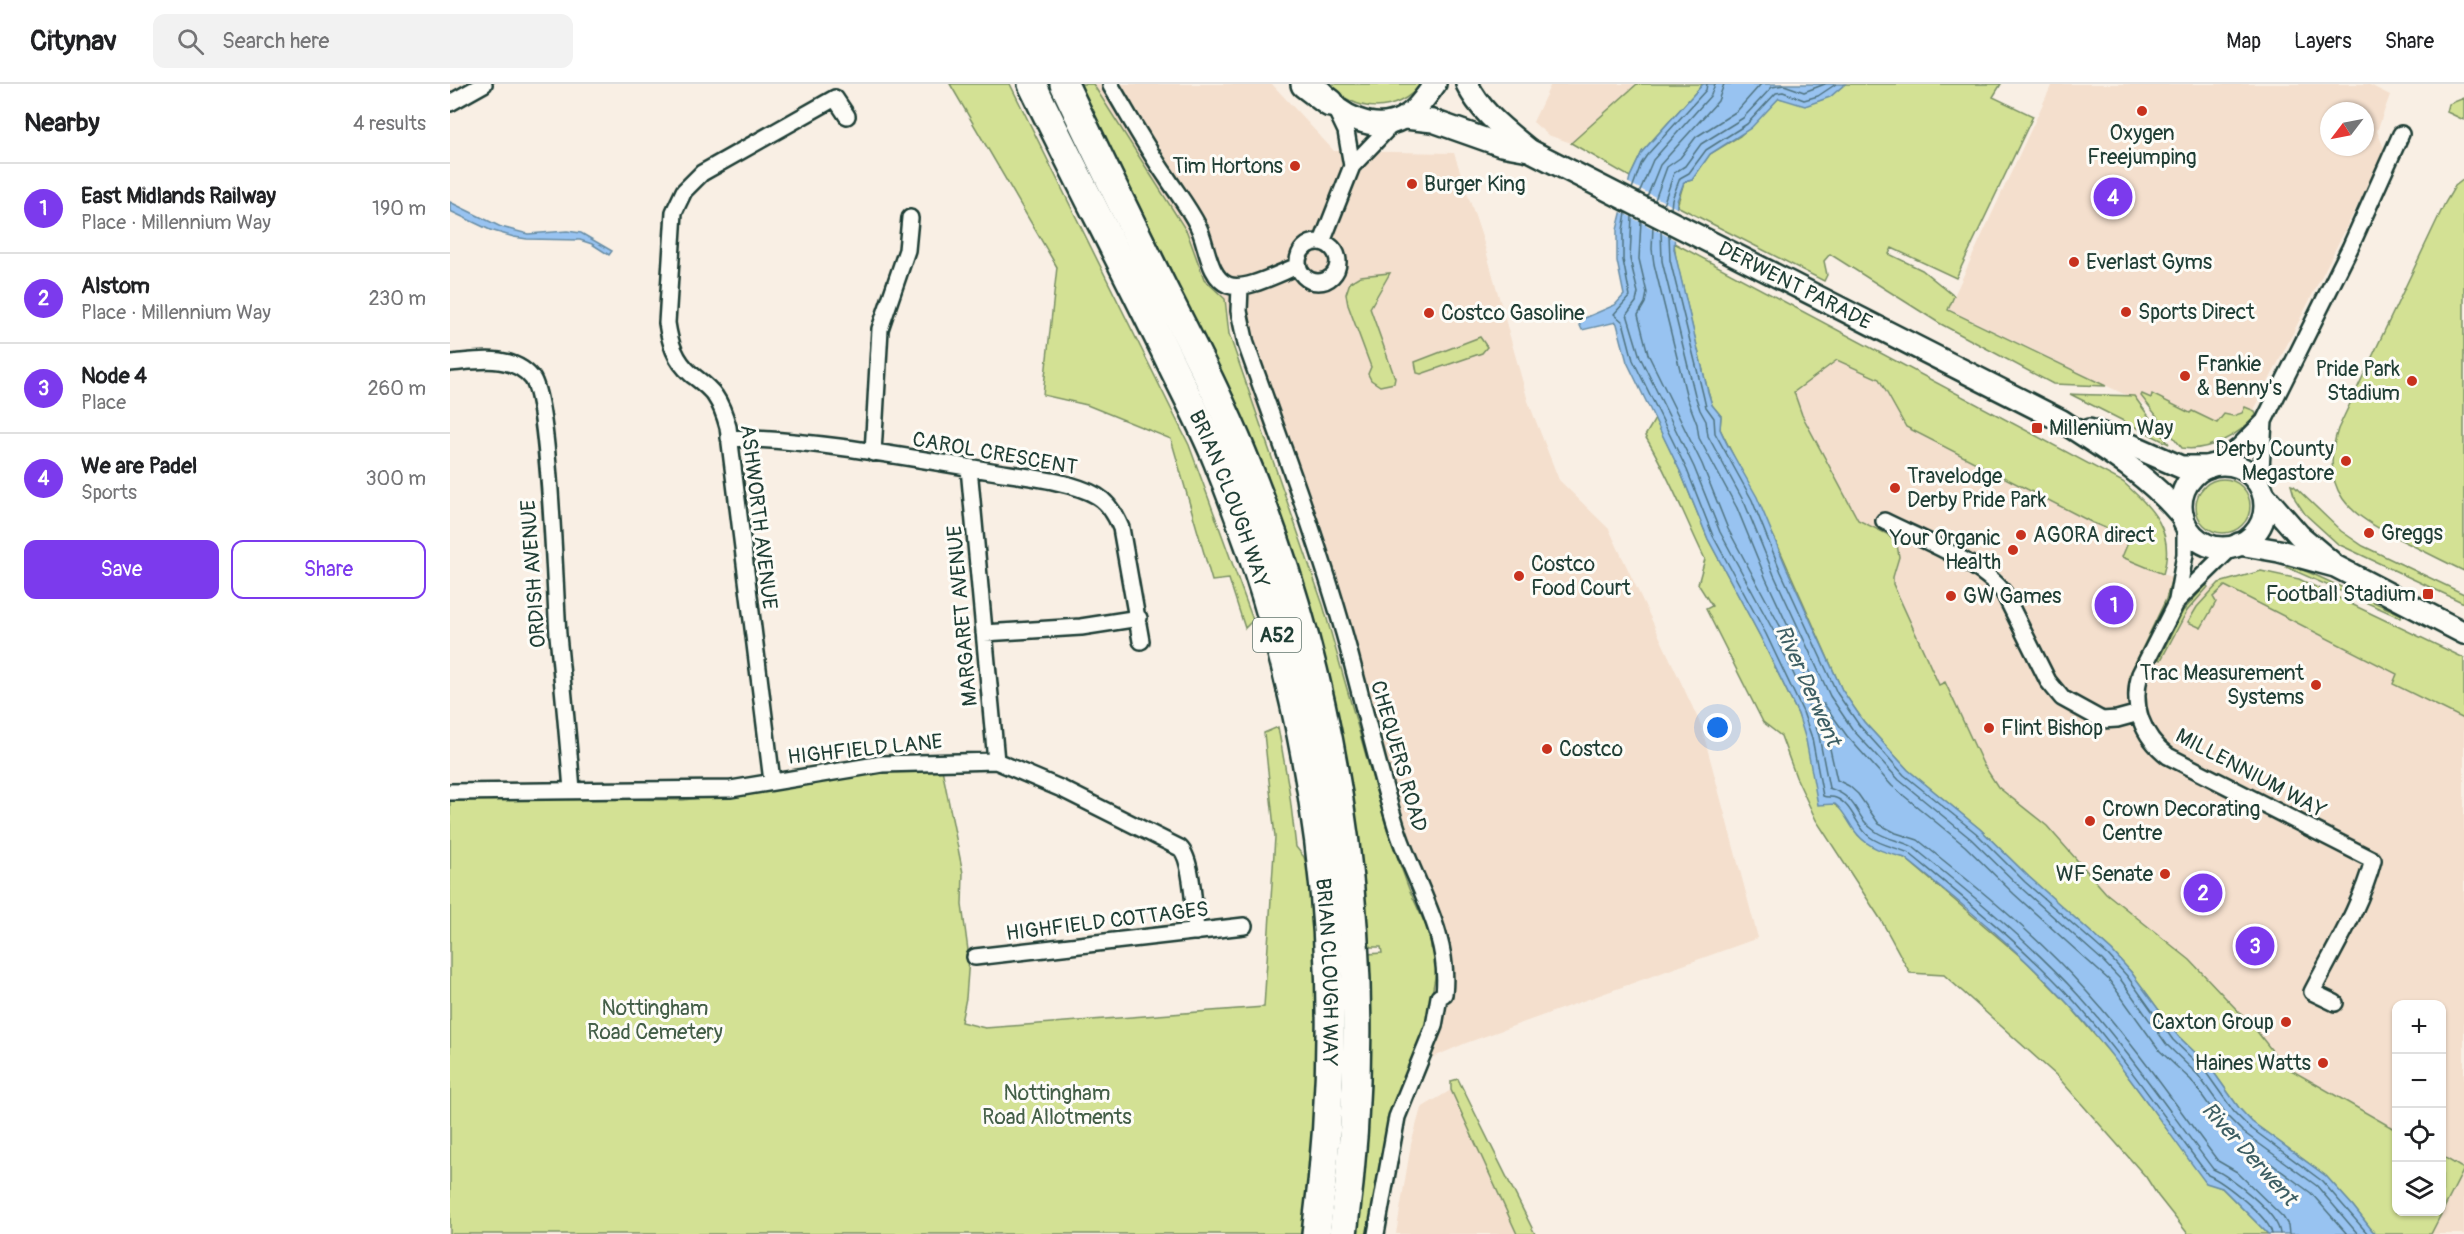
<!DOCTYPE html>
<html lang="en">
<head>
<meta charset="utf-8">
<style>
  body { margin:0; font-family:Pangolin,sans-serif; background:#f2f2f2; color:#202124 }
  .controls { position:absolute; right:18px; bottom:18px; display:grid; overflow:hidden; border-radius:12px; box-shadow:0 2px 4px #0004 }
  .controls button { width:54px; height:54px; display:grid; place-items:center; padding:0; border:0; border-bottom:2px solid #e0e0e0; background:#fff; color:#202124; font:30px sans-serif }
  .compass { position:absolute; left:1870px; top:18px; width:54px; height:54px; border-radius:50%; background:#fff; box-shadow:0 2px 4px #0004; rotate:238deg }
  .you { position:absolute; left:1268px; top:644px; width:21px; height:21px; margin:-15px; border:4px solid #fff; border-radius:50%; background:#1a73e8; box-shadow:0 0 0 9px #1a73e833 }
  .badge { display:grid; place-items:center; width:39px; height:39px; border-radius:50%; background:#7c3aed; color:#fff; font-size:20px; font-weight:700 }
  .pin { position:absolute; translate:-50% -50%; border:3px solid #fff; box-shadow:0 2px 6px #0006 }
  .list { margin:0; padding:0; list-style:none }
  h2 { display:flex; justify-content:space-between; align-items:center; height:78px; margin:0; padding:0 24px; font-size:26px }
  h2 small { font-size:20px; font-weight:400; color:#757577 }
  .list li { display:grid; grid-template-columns:39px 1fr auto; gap:18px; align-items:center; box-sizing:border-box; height:90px; padding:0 24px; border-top:2px solid #e0e0e0 }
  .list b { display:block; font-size:22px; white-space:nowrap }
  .list p { margin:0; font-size:20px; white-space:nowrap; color:#757577 }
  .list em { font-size:20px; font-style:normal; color:#757577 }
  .actions { display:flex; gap:12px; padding:18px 24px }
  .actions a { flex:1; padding:14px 0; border:2px solid #7c3aed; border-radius:12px; text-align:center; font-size:21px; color:#7c3aed }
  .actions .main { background:#7c3aed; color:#fff }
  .icon { flex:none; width:33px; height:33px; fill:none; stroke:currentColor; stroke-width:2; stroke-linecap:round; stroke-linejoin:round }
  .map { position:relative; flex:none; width:2014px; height:1150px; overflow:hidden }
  header { display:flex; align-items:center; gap:36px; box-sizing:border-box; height:84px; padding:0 30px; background:#fff; border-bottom:2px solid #e0e0e0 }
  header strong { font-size:28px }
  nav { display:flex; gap:33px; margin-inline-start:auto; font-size:21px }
  .search { width:420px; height:54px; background:#f2f2f2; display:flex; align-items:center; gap:15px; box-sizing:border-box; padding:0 21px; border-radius:12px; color:#757577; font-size:22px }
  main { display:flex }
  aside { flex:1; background:#fff }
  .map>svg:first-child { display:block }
  .built { fill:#f4dfcd; fill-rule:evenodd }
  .green { fill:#d3e194; stroke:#798f64; stroke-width:1.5 }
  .water { fill:#98c3f1; stroke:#688da5; stroke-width:1.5 }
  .pier { fill:#f9efe4 }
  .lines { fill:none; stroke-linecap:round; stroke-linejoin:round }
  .shore { stroke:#4f7380; stroke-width:1.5 }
  .street-casing { stroke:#1f3d34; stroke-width:20 }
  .secondary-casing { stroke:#1f3d34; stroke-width:26 }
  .highway-casing { stroke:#1f3d34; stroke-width:32 }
  .street { stroke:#fdfcf7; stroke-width:15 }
  .secondary { stroke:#fdfcf7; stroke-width:21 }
  .highway { stroke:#fdfcf7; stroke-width:27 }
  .poi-dot { fill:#c8321e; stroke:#fdfcf7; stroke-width:2 }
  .labels { text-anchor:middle; stroke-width:6; stroke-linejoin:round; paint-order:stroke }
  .shield { fill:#fdfcf7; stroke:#62766e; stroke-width:1.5 }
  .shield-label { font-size:20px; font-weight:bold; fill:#1f3d34 }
  .poi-label { font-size:21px; fill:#1f3d34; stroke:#fdfcf7; text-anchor:start }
  .street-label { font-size:21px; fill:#1f3d34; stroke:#fdfcf7 }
  .park-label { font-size:21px; fill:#435e47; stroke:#fdfcf7 }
  .water-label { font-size:22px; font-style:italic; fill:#3d5e63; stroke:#fdfcf7 }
</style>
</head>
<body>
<header>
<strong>Citynav</strong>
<div class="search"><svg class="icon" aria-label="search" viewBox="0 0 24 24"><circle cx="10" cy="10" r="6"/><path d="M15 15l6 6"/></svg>Search here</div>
<nav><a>Map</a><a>Layers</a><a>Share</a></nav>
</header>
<main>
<aside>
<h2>Nearby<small>4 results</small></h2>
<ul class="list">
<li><span class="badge">1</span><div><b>East Midlands Railway</b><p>Place · Millennium Way</p></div><em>190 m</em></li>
<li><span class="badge">2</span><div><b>Alstom</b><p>Place · Millennium Way</p></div><em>230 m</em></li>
<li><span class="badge">3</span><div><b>Node 4</b><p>Place</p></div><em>260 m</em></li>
<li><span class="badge">4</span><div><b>We are Padel</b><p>Sports</p></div><em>300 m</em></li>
</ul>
<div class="actions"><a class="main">Save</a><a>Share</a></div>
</aside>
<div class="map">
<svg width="2014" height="1150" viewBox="0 0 2014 1150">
  <rect width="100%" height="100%" fill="#f9efe4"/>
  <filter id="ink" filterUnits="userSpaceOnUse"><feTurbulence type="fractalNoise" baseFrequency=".0167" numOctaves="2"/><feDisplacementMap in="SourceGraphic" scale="12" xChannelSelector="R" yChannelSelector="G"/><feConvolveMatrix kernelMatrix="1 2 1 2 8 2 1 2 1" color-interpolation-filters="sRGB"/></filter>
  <g filter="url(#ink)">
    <path class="built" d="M643 0H822L884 67 1004 69 1033 156 1078 317 1109 396 1159 445 1251 641 1308 854 1016 959 958 984 975 947 987 883 986 868 862 463 805 322 780 240 775 215 754 195 737 148Z
      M1101 0H1187L1121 59 1098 51 1083 38Z
      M1602 0H1918L1940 11 1927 47 1935 67 1799 336 1771 357 1498 225ZM1879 27H1915V63H1879Z
      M1387 276 1429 295 1456 343 1643 439 1680 454 1672 473 1752 506 1811 487 1849 495 2014 574V1150H1981L2014 1085 1992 1072V920H1946V1046L1834 982 1805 945 1740 876 1656 809 1597 742 1548 704 1533 680 1495 598 1489 601 1443 500V493L1447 483 1437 450 1408 436 1352 331 1344 308Z
      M1001 1006 1067 1150H946L961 1060 971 1024Z"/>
    <path class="green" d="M500 0H560L739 361 803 536 795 544 779 495 762 497 721 355 637 321 593 311 607 183Z
      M629 0H643L737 148 754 195 775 215 779 250 873 521 937 745 959 805 980 851 981 864 986 868 987 883 975 947 958 984 939 1038 918 1150H905C920 1057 919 964 918 870L932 869 931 863H918L911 772 892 660 756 263 721 186Z
      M880 0H971C947 31 904 30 880 0Z
      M1187 0H1253L1192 68 1180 93 1121 59Z
      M1395 0H1551L1543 13 1583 32 1506 194 1442 164 1439 170 1472 186 1504 212 1498 226 1656 302 1603 300 1489 239 1380 170 1374 177 1377 191 1374 197 1227 122 1234 98 1242 96 1260 70 1290 52 1329 14C1361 21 1370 22 1395 0Z
      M2014 14V36L1997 28 1999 20Z
      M2014 95V487C1993 477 1972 466 1951 456 1900 431 1868 408 1888 345L1995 119 2005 102Z
      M1224 159 1673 398C1702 424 1726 447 1713 490L1672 473 1680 454 1643 439 1456 343 1429 295 1387 276 1344 308 1352 331 1408 436 1437 450 1447 460 1449 473 1443 493V500L1489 601 1495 598 1533 680 1548 703 1597 742 1656 809 1740 876 1805 945 1834 982 1946 1046V1128H1992V1072L2014 1085 1981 1150H1925L1903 1122 1876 1092 1802 1038 1789 1024 1760 983 1728 952 1681 888 1662 867 1579 793 1530 745 1458 686 1414 638 1392 606 1325 455 1270 345 1271 332 1262 321 1258 308 1226 175Z
      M940 189 920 224 945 294 944 299 930 302 921 296 918 290 921 283 898 221 896 210 900 198 910 192Z
      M1030 253 1037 263 1032 269 971 290 967 289 965 278Z
      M1620 310C1629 311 1680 311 1684 312L1719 360Z
      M1692 310 1701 314 1702 310 1740 329 1742 327 1767 339 1774 330 1783 332 1792 329 1795 323 1805 327 1806 331C1790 351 1758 368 1732 364L1691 312Z
      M1205 335 1231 389 1258 455 1310 552 1348 630 1382 719 1392 726 1408 751 1416 758 1455 774 1577 878 1619 921 1665 975 1756 1098 1772 1104 1818 1150H1738L1708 1112 1696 1093 1607 992 1494 891 1460 889 1431 836 1366 736 1346 693 1331 652 1313 638 1256 525 1262 522 1248 500 1255 475C1235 434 1219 391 1195 352Z
      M1746 422a27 27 0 1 1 54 0a27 27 0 1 1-54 0Z
      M1841 401 1844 402 1891 447 1913 462 2014 510V519L1888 460 1855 430 1845 415Z
      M1838 480 1865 491 1952 531 1951 534 1836 483Z
      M1724 486 1727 487 1722 512 1682 593 1679 592 1716 515Z
      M1811 487 1849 495 2014 574V635L1943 600 1947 590 1775 502 1763 513 1766 518 1751 544 1738 538 1747 523 1769 499Z
      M1756 501 1758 503 1737 527 1711 576 1709 575 1733 527Z
      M828 643 839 705 846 763 854 773 863 802 871 938 856 1150H0V717L89 714 233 716 366 699 427 687 492 685 513 789 512 821 519 874 516 914 511 938 535 944 814 923 825 753 814 649Z
      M1008 995 1085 1150H1067L1001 1006V997Z"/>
    <path class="water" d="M1253 0H1395L1380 13 1355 22 1329 14 1301 44 1260 70 1242 96 1234 98 1227 117 1224 165 1258 308 1262 321 1271 332 1270 345 1278 362 1307 413 1337 485 1392 606 1414 638 1458 686 1530 745 1579 793 1662 867 1681 888 1728 952 1760 983 1789 1024 1802 1038 1876 1092 1903 1122 1925 1150H1818L1772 1104 1756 1099C1711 1039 1669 975 1619 921 1569 866 1512 820 1455 774 1438 769 1420 765 1408 751 1399 741 1396 729 1385 720L1368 721 1356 656 1348 630 1310 552 1258 455 1231 389 1177 278 1167 240 1166 238 1132 246 1128 237 1165 221 1174 211 1167 177V146L1180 93 1192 68Z
      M0 118 51 143 78 150 117 147 131 149 162 167 159 171 142 160 130 156 77 155 64 153 40 146 0 127Z"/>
    <path class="pier" d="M1175 97 1230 126 1227 157 1167 126Z"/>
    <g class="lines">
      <path class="shore" d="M1182 105 1191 80 1197 71 1256 6 1257 0
        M1189 109 1203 76 1261 11 1265 0
        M1197 113 1210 81 1268 17 1274 0
        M1205 116 1217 83 1230 74 1246 53 1287 27 1311 0
        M1213 121 1224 89 1235 82 1251 60 1293 34 1322 3 1334 1 1354 8 1375 0
        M1221 125 1222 115 1230 94 1239 89 1256 66 1297 40 1326 9 1333 8 1354 16 1368 12 1386 0
        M1176 129 1173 146V176L1180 212 1164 230 1173 238 1183 276 1237 386 1263 452 1316 550 1353 628 1362 654 1373 712C1377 714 1382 712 1386 714 1403 721 1406 743 1420 753 1432 762 1446 763 1459 769 1516 816 1575 863 1625 918 1673 972 1714 1033 1758 1091 1774 1098 1820 1134 1822 1150
        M1182 132 1180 175 1188 209 1186 218 1177 230 1190 273 1244 383 1270 448 1323 546 1360 625 1369 652 1379 704C1411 715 1403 732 1425 747 1437 756 1451 756 1463 763 1521 810 1579 857 1629 912 1678 966 1719 1027 1763 1085 1780 1092 1829 1130 1830 1150
        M1191 136 1189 175 1197 209 1195 219 1188 231 1198 270 1252 380 1278 445 1330 542 1360 603 1363 604 1365 600 1316 495 1287 424 1249 354 1247 340 1237 314 1204 180 1202 165 1203 142
        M1211 147 1212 177 1245 311 1250 326 1256 337 1258 352 1295 420 1324 491 1380 612 1403 646 1449 696 1521 755 1570 803 1652 876 1671 896 1717 961 1748 991 1779 1034 1793 1048 1867 1102 1908 1150
        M1219 150 1220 176 1253 310 1256 323 1264 334 1265 349 1302 416 1331 488 1387 609 1409 641 1454 691 1526 749 1575 798 1658 871 1677 892 1723 956 1755 987 1784 1028 1798 1042 1872 1097 1918 1150
        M1839 1150 1838 1141 1833 1133 1787 1088 1768 1077C1725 1020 1685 961 1637 908 1587 851 1527 803 1468 756L1446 749 1429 740 1408 710 1399 702 1387 696 1370 620H1374L1397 652 1442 702 1515 762 1564 810 1659 896 1710 967 1741 996 1771 1038 1785 1053 1861 1109 1897 1150"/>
      <g class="street-casing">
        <path id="street" d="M661 2C679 32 696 63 716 92 727 109 739 124 748 142 757 159 758 193 778 201 795 208 831 188 848 182
          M0 19 34 0
          M885 24 896 47 902 82
          M848 178a20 20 0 1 1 40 0a20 20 0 1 1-40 0Z
          M872 158 902 82 943 39
          M790 203 789 227 796 260C830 356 866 451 894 549 912 613 926 678 946 742 963 797 1001 850 994 910L989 913 984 942 947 1033 926 1150
          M0 279C27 277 61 269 82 294 100 317 105 509 108 551 113 603 118 654 122 706
          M279 354C367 356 455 373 541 387 571 392 622 397 647 412 659 419 666 432 671 444L691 557
          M423 369 430 245 457 166 460 134
          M1764 381 1788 363 1814 337 1900 164 1951 50
          M519 384 546 677
          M1810 401 1814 337
          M1434 437C1470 455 1531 478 1554 509L1598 597 1612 614 1652 636 1667 635 1689 629
          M1783 462 1727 517 1690 590C1681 622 1692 652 1718 672L1923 776C1911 822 1884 865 1862 908L1885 919
          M1727 516 1735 470V439
          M534 549 631 543 689 534
          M322 697 278 343C275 332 272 322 265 312 259 303 250 297 241 290 225 276 220 259 217 239L224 128 234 107 252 89 385 14 397 32
          M0 708 281 705 432 680 546 677 612 705 730 764C743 776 744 828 746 848
          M525 873 794 842"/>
      </g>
      <g class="secondary-casing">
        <g id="secondary">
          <path id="s1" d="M1017 0C1031 29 1055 46 1079 66L1610 336C1656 366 1697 390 1733 433"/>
          <path d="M872 8C888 32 925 50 953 34 967 27 976 12 985 0"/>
          <path d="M955 34 983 37 1051 61 1079 66"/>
          <path d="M1639 346 1665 354 1731 383H1758"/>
          <circle cx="1773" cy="422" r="42"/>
          <path d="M1814 411 1849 451 1881 478"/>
          <path d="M1789 460 1829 467 1885 482 2014 549"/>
        </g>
      </g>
      <g class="highway-casing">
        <g id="highway">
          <path id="s2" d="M582 0C627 93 675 184 720 277 736 310 753 342 767 376 870 628 902 881 866 1150"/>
          <path d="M614 0C645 66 677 131 709 196 738 254 769 311 793 371 894 617 929 887 893 1150"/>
          <path d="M855 0 880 19"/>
        </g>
      </g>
      <use href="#street" class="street"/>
      <use href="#secondary" class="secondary"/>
      <use href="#highway" class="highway"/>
    </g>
  </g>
  <g class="poi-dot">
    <circle cx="1692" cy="27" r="6"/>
    <circle cx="845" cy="82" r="6"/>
    <circle cx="962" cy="100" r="6"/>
    <circle cx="1624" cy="178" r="6"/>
    <circle cx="1676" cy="228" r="6"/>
    <circle cx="979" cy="229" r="6"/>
    <circle cx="1735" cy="292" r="6"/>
    <circle cx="1962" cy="297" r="6"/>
    <rect x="1581" y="338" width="12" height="12" rx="3"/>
    <circle cx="1896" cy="377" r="6"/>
    <circle cx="1445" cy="404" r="6"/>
    <circle cx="1919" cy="449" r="6"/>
    <circle cx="1571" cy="451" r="6"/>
    <circle cx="1563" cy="466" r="6"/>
    <circle cx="1069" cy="492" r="6"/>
    <rect x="1972" y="504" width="12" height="12" rx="3"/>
    <circle cx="1501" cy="512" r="6"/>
    <circle cx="1866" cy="601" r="6"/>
    <circle cx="1539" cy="644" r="6"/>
    <circle cx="1097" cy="665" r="6"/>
    <circle cx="1640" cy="737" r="6"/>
    <circle cx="1715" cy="790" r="6"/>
    <circle cx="1836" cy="938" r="6"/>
    <circle cx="1873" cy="979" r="6"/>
  </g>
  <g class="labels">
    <rect class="shield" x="803" y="534" width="48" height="34" rx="4.5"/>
    <g class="shield-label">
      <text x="827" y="558">A52</text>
    </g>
    <g class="poi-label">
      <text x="1692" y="56" text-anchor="middle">Oxygen<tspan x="1692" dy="24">Freejumping</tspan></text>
      <text x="833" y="89" text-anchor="end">Tim Hortons</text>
      <text x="974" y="107">Burger King</text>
      <text x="1636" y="185">Everlast Gyms</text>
      <text x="1688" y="235">Sports Direct</text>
      <text x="991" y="236">Costco Gasoline</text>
      <text x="1747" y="287">Frankie<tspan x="1747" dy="24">&amp; Benny's</tspan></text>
      <text x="1950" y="292" text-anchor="end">Pride Park<tspan x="1950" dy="24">Stadium</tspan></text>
      <text x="1599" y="351">Millenium Way</text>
      <text x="1884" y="372" text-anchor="end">Derby County<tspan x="1884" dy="24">Megastore</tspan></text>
      <text x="1457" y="399">Travelodge<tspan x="1457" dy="24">Derby Pride Park</tspan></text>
      <text x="1931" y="456">Greggs</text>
      <text x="1583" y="458">AGORA direct</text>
      <text x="1551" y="461" text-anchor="end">Your Organic<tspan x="1551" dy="24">Health</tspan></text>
      <text x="1081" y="487">Costco<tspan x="1081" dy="24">Food Court</tspan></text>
      <text x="1966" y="517" text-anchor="end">Football Stadium</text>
      <text x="1513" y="519">GW Games</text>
      <text x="1854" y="596" text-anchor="end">Trac Measurement<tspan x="1854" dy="24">Systems</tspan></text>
      <text x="1551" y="651">Flint Bishop</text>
      <text x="1109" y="672">Costco</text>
      <text x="1652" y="732">Crown Decorating<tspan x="1652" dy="24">Centre</tspan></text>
      <text x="1703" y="797" text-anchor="end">WF Senate</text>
      <text x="1824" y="945" text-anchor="end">Caxton Group</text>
      <text x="1861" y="986" text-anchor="end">Haines Watts</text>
    </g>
    <g class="street-label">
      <text dy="7" stroke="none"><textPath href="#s1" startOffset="390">DERWENT PARADE</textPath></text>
      <text transform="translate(545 369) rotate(10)" y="7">CAROL CRESCENT</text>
      <text dy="7" stroke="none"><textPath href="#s2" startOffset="460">BRIAN CLOUGH WAY</textPath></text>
      <text transform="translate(309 433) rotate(83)" y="7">ASHWORTH AVENUE</text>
      <text transform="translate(83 490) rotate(-94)" y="7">ORDISH AVENUE</text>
      <text transform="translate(512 532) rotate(-95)" y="7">MARGARET AVENUE</text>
      <text transform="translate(415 665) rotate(-6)" y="7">HIGHFIELD LANE</text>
      <text transform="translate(949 672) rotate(74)" y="7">CHEQUERS ROAD</text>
      <text transform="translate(1801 689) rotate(28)" y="7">MILLENNIUM WAY</text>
      <text transform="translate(657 837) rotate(-7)" y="7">HIGHFIELD COTTAGES</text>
      <text dy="7" stroke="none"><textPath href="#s2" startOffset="946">BRIAN CLOUGH WAY</textPath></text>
    </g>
    <g class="park-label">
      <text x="205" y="931">Nottingham<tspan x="205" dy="24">Road Cemetery</tspan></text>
      <text x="607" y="1016">Nottingham<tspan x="607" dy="24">Road Allotments</tspan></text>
    </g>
    <g class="water-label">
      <text transform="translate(1359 601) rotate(66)" y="8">River Derwent</text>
      <text transform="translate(1800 1069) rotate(48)" y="8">River Derwent</text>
    </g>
  </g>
</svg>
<div class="controls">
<button>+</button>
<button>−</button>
<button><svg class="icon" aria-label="locate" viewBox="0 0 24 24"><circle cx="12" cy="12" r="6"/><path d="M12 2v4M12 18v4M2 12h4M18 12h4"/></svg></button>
<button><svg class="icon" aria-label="layers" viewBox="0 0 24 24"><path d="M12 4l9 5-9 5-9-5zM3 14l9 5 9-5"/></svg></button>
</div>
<svg class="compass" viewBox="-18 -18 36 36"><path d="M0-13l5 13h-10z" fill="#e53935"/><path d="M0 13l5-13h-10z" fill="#757577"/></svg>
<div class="you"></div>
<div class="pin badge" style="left:1664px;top:521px">1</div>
<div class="pin badge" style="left:1753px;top:809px">2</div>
<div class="pin badge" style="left:1805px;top:862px">3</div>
<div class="pin badge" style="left:1663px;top:113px">4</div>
</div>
</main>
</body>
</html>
